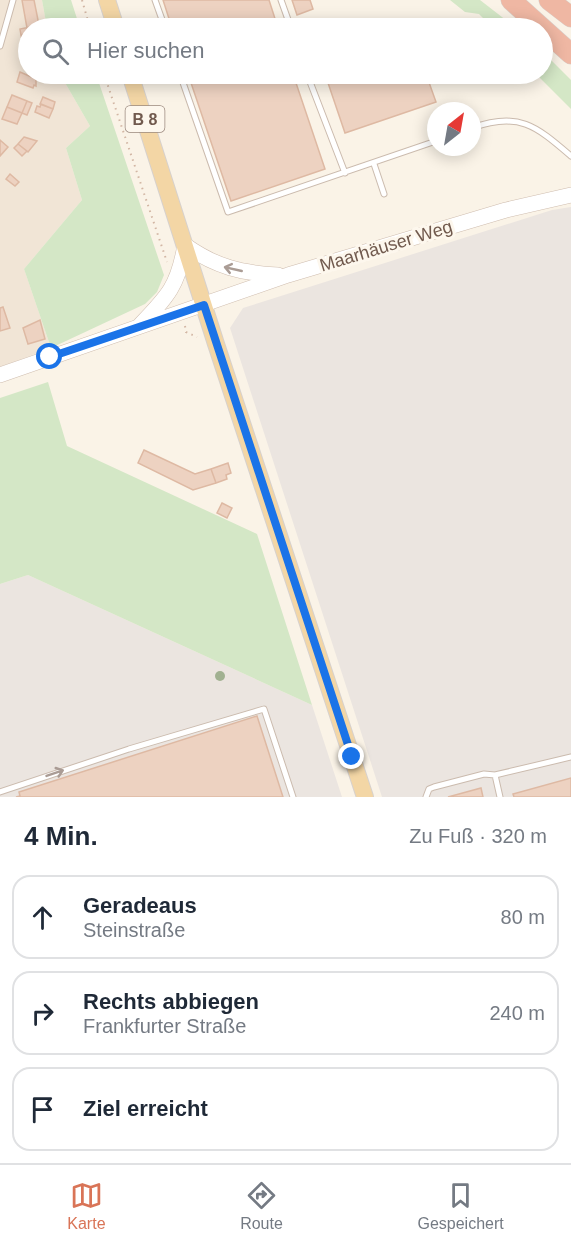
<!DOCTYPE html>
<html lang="de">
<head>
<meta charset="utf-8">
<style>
  body { margin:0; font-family:Helvetica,sans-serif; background:#f6f6f7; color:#1f2937 }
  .compass { position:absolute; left:427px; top:102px; width:54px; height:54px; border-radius:50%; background:#fff; box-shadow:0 3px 15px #0003; rotate:31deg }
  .stop { position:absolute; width:18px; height:18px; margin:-14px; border:4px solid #1a73e8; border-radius:50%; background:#fff }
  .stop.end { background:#1a73e8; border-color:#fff; box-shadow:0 2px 6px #0008 }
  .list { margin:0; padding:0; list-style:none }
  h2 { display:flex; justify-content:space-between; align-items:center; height:78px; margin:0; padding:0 24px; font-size:26px }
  h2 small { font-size:20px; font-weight:400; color:#747a83 }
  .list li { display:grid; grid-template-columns:39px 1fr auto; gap:18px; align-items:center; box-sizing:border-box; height:84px; margin:0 12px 12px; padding:0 12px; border:2px solid #e0e1e3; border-radius:18px }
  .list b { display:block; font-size:22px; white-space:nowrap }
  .list p { margin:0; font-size:20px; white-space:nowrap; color:#747a83 }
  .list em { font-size:20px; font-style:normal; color:#747a83 }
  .icon { flex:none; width:33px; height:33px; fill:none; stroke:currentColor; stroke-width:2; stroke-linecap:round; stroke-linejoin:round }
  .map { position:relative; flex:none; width:571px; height:797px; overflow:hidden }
  .search { position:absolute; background:#fff; box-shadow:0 3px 15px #0003; left:18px; right:18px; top:18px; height:66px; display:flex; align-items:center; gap:15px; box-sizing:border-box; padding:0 21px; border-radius:33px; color:#747a83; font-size:22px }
  .sheet { height:366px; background:#fff }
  nav { display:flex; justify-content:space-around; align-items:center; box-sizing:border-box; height:84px; border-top:2px solid #e0e1e3; background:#fff; font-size:16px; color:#747a83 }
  nav a { display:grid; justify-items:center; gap:3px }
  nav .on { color:#d97457 }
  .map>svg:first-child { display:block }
  .residential { fill:#f1e5d6 }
  .industrial { fill:#ebe5e0 }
  .green { fill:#d4e7c6 }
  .building { fill:#edd2c1; stroke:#deb9a3; stroke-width:1.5 }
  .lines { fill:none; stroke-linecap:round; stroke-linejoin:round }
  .service-casing { stroke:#cbbbae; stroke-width:7 }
  .secondary-casing { stroke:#cfbdaf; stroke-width:16 }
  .primary-casing { stroke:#d7d1cd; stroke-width:18 }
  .motorway-casing { stroke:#d7d1cd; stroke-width:21 }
  .path { stroke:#d2b6a4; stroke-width:2; stroke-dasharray:1.5 4.5; stroke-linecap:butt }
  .service { stroke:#fff; stroke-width:5 }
  .secondary { stroke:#fff; stroke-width:15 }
  .primary { stroke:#f3d6a5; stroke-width:16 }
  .motorway { stroke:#efb7a3; stroke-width:20 }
  .tree { fill:#a1b191 }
  .oneway { stroke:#aa9c95 }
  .route { stroke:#1a73e8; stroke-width:8 }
  .labels { text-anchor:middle; stroke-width:6; stroke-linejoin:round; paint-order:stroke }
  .shield { fill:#fdf7ed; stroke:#9b897e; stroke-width:1.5 }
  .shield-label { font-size:16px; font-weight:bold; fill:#715a4e }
  .street-label { font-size:18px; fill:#715a4e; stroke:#fdf7ed }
</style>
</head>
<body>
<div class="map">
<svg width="571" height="797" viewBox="0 0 571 797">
  <rect width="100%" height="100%" fill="#faf3e7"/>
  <path class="residential" d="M0 0H42L47 28H28V74H60L90 126 66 148 82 200 24 269 51 348 0 367Z"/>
  <path class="industrial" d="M571 207V797H382L230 328 243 308 552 210Z
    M28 575 312 705 342 797H0V584Z"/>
  <path class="green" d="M42 0H71L80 28H47Z
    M450 0H480L516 28H493L479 14 465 12Z
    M543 52 571 80V109L536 74H542Z
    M60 74H96L164 275 157 292 145 304 51 348 24 269 82 200 66 148 90 126Z
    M48 382 67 446 257 534 312 705 28 575 0 584V398Z"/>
  <path class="building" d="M22 0H34L39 25 27 28Z
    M163 0H269L278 28H172Z
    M292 0H310L313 9 297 15Z
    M39 25 40 28H28V33L21 35 20 29Z
    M28 33V63H27L21 35Z
    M20 72 36 79V86L34 85 33 88 17 82Z
    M188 74H293L325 169 231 201Z
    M325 74H426L436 102 345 133Z
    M12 95 27 101 22 113 7 107Z
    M43 97 55 102 53 109 40 104Z
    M27 101 32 103 27 115 22 113Z
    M41 104 53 109 49 118 35 112 37 106 40 107Z
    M7 107 22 113 17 124 2 119Z
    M24 137 37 141 28 152 18 144Z
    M0 140 8 147 0 156Z
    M18 144 27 151 22 156 14 148Z
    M10 174 19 182 15 186 6 179Z
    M3 307 10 328 0 331V308Z
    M40 320 45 339 28 344 23 328Z
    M144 450 195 474 211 469 216 483 193 490 138 463Z
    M228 463 231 473 226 475 227 479 216 483 211 469Z
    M222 503 232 508 227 518 217 513Z
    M257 716 283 797H16L20 796 19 792Z
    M571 778V797H514L513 794Z
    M481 788 483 797H448Z"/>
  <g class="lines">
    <g class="service-casing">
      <path id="service" d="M155 0 165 28
        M281 0 291 28
        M0 46 13 0
        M180 74 228 212 436 141
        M307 74 345 173
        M472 128C519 111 536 126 571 156
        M374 164 384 194
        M0 792 129 749 264 709 293 797
        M426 797 429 789 434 787 484 774 495 775
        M500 797 495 775 571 757"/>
    </g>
    <g class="secondary-casing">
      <path id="secondary" d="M140 325C168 296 178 286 185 245 216 267 241 273 278 275
        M0 375 288 275 506 210 571 195"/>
    </g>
    <g class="primary-casing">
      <path id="primary" d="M107 0 116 28
        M130 74 216 344 365 797"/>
    </g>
    <g class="motorway-casing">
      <path id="motorway" d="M511 0 571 54
        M549 0 571 17"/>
    </g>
    <path class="path" d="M82 0 90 28
      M104 74 167 262
      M185 326 186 332 197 337"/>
    <use href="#service" class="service"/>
    <use href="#secondary" class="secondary"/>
    <use href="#primary" class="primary"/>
    <use href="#motorway" class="motorway"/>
  </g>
  <circle class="tree" cx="220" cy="676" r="5"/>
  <defs><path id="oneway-shaft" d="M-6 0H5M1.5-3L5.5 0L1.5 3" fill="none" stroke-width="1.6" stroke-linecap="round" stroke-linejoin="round" transform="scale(1.5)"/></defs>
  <g class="oneway">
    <use href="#oneway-shaft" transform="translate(233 269) rotate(-167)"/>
    <use href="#oneway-shaft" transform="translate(55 773) rotate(-19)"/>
  </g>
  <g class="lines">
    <path class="route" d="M50 357 204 305 352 757"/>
  </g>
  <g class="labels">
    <rect class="shield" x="125.5" y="106" width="39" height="26" rx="4.5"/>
    <g class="shield-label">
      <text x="145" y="125">B 8</text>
    </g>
    <g class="street-label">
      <text transform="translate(386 246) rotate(-17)" y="6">Maarhäuser Weg</text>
    </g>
  </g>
</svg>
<svg class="compass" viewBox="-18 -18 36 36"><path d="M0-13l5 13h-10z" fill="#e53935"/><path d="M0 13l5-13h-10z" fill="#747a83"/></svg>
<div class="stop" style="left:50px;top:357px"></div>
<div class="stop end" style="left:352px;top:757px"></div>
<div class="search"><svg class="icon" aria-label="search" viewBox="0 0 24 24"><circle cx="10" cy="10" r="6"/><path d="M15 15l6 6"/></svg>Hier suchen</div>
</div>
<section class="sheet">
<h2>4 Min.<small>Zu Fuß · 320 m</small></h2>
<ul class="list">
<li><svg class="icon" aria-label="ahead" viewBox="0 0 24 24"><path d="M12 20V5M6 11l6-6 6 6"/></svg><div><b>Geradeaus</b><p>Steinstraße</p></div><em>80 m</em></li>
<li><svg class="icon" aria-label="right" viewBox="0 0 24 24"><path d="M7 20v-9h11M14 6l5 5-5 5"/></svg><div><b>Rechts abbiegen</b><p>Frankfurter Straße</p></div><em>240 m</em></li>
<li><svg class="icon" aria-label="arrive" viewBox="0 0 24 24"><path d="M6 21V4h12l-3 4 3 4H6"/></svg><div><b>Ziel erreicht</b></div></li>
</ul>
</section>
<nav>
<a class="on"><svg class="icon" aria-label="map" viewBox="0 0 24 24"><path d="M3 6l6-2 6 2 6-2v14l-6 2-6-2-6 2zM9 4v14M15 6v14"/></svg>Karte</a>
<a><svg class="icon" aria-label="directions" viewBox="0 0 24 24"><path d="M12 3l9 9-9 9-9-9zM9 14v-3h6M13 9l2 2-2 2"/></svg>Route</a>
<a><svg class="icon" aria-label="saved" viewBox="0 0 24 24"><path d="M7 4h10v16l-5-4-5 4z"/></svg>Gespeichert</a>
</nav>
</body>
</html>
